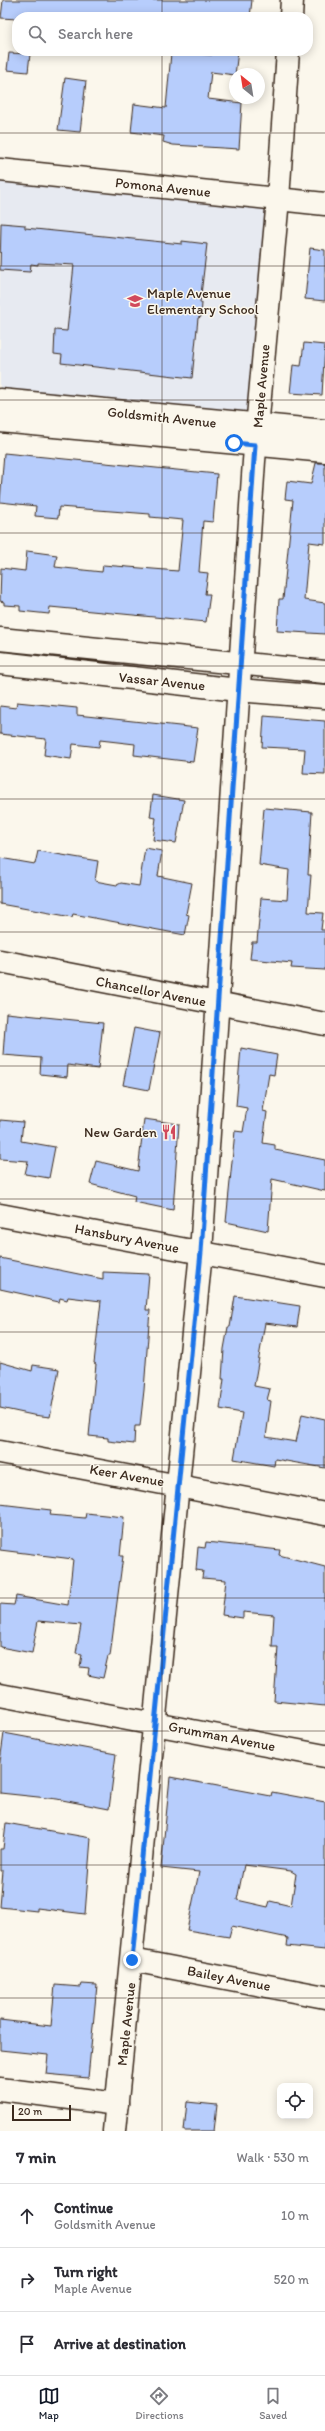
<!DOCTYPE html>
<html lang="en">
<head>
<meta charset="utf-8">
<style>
  body { margin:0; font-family:Itim,sans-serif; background:#f7f7f7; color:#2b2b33 }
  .controls { position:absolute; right:12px; bottom:12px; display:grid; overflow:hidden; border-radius:8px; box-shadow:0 2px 10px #0003 }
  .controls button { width:36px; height:36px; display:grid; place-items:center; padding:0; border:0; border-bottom:1px solid #e1e1e2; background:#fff; color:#2b2b33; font:20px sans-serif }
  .compass { position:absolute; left:229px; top:68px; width:36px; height:36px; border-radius:50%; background:#fff; box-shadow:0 2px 10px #0003; rotate:330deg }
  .scale { position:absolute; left:12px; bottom:10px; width:59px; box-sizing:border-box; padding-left:4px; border:2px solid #3b2a1e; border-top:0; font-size:11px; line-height:14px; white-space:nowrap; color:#3b2a1e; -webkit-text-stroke:3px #fbf7ec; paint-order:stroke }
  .stop { position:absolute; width:12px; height:12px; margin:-9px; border:3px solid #1a73e8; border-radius:50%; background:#fff }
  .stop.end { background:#1a73e8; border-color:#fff; box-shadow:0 1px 4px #0008 }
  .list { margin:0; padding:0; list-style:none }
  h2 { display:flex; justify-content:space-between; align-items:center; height:52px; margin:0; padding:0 16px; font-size:17px }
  h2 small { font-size:13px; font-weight:400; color:#7c7c81 }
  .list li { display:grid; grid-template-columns:26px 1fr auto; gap:12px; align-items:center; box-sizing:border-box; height:64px; padding:0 16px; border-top:1px solid #e1e1e2 }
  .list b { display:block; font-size:15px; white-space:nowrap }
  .list p { margin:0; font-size:13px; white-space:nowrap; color:#7c7c81 }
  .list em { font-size:13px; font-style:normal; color:#7c7c81 }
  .icon { flex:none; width:22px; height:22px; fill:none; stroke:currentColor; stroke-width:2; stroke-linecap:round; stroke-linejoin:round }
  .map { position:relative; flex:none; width:325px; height:2131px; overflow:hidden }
  .search { position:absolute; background:#fff; box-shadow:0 2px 10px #0003; left:12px; right:12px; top:12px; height:44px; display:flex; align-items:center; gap:10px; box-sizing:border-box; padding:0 14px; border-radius:16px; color:#7c7c81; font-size:15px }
  .sheet { height:244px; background:#fff }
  nav { display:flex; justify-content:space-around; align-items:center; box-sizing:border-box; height:56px; border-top:1px solid #e1e1e2; background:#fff; font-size:11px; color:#7c7c81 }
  nav a { display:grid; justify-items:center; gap:2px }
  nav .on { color:#111827 }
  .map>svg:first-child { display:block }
  .built { fill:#e7eaf1 }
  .building { fill:#b7cdfc; stroke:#3b2a1e; fill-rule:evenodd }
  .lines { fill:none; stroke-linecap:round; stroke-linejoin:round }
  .street-casing { stroke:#3b2a1e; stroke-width:25 }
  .secondary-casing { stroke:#3b2a1e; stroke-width:25 }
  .street { stroke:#fbf7ec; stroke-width:22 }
  .secondary { stroke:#fbf7ec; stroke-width:22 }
  .route { stroke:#1a73e8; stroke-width:5 }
  .grid { fill:none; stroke:#3b2a1e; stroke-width:1; stroke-opacity:0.55 }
  .labels { text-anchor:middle; stroke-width:3; stroke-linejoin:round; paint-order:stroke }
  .street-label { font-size:14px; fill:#3b2a1e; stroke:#fbf7ec }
  .poi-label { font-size:14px; fill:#3b2a1e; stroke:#fbf7ec; text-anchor:start }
</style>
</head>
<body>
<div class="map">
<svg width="325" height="2131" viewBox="0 0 325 2131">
  <rect width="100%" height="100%" fill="#fbf7ec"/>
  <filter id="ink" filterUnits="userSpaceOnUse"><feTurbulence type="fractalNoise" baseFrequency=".025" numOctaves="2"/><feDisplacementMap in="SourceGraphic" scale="8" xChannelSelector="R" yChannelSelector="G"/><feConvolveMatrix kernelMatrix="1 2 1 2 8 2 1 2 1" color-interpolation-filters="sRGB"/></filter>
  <g filter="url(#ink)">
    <path class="built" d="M0 171 276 201 261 429 0 402Z"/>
    <path class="building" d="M3 0H252L250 17H17V19L1 18Z
      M213 51H238L235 75 211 72 208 99 242 103 239 149 173 145 163 142 164 136 131 132 134 104 166 108 171 53 212 55Z
      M9 53 30 54 28 72 7 70Z
      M65 78 86 81 80 132 58 130Z
      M1 223 25 225V228L182 244V241L207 244 200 303H202L201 317 198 318 192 378 61 363 62 355 54 354 55 330 67 331 74 265 38 263V265L31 264 30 272 0 270Z
      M310 248 325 250V301L305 299Z
      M304 343 325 345 322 395 290 393 293 365 301 366Z
      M4 453 217 474 213 522 203 521 199 572 208 573 205 594H210L206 622 50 607 49 614 20 611V606L4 605V602L0 601 1 568 25 571 27 551 57 555 55 567 102 572 103 565 178 571 183 520 150 517V514L59 507 58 518 35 516 36 506 0 502Z
      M316 463H325V544L309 542 304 600 325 603V634L277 631 279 599H283L293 500 285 499 287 481 311 484Z
      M17 702 77 708V715L198 728 193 762 134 755 135 744 100 740 99 747 73 744 71 759 44 755 46 739 0 734V706L16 708Z
      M264 716 325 721V774L303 773 305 749 262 747Z
      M153 795 184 800 176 843 153 840 156 818 150 817Z
      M264 808 312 812 308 875H311L308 912 323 913 321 930H325V970L291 968 292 963 250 959 252 942H257L261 898 287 900 289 870 259 865Z
      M145 848 162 851 158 876 192 883 186 914 189 915 185 935 73 914 72 917 0 904V858L35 864 38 851 98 861 95 881 117 885 121 883 139 886Z
      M6 1013 103 1023 98 1069 68 1065 67 1077 40 1074 41 1058 3 1055Z
      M134 1028 160 1033 149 1090 123 1085Z
      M241 1048 277 1055 274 1075 269 1074 263 1111 267 1112 263 1143 275 1145V1150L325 1160V1191L272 1179 268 1231 226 1222 235 1131 243 1132 247 1108 236 1106Z
      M144 1119 179 1124 173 1210 134 1202 135 1196 90 1184 96 1161 138 1171Z
      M0 1120 23 1122 21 1141 55 1147 49 1178 25 1174 28 1161 0 1159Z
      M0 1258 103 1279V1272L149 1274 146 1310H150L144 1390 140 1426H135L134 1444 108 1441V1438L89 1436 96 1364 94 1363 101 1301 68 1297 67 1300 60 1298 59 1302 0 1289Z
      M235 1296 300 1306 297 1327 265 1323 254 1386 270 1389 267 1400 271 1401 266 1437 296 1442 302 1414 325 1419V1468L275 1459 274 1466 234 1459 242 1413 220 1409 224 1379H222L224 1349 228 1327H230Z
      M0 1362 32 1371 33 1365 59 1369 50 1417 33 1415 0 1408Z
      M0 1504 51 1510 50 1515 85 1518 86 1513 124 1517 120 1556H123L110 1656H108L103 1678 88 1675 89 1668 80 1667 82 1654 76 1653 81 1625 38 1621 32 1653 0 1647V1604L14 1605 16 1596 68 1605 73 1559 0 1550Z
      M206 1542 280 1550 279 1555 325 1567V1706L274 1701 278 1647H272L274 1615 243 1612V1618L222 1615 226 1580 202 1578 203 1571 196 1570 198 1547 205 1548Z
      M4 1733 116 1754 109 1809 57 1799 0 1793V1762Z
      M170 1777 271 1796 272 1792 325 1802V1950L287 1946 288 1938 232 1926 229 1937 187 1930 199 1872 161 1868ZM244 1865 291 1871 296 1874 291 1906 270 1901 268 1907 237 1900Z
      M6 1823 91 1838 85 1914 37 1908V1911L0 1907 3 1871H0V1849H3Z
      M82 1984 97 1985 88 2078 46 2074 48 2055 0 2050V2020L51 2026 55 1985 81 1987Z
      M187 2102 217 2105 214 2131H184Z"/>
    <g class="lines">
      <g class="street-casing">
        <path id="street" d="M0 170 325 204
          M0 400 325 431
          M0 421 325 451
          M0 639 325 672
          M0 663 238 690 325 697
          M0 1215 325 1276
          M0 1452 325 1514
          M0 1695 325 1756
          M132 1960 325 1997
          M0 2089 117 2104"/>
      </g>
      <g class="secondary-casing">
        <path id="secondary" d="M291 17 292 0
          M0 961 325 1024
          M114 2131 201 1252 254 461 278 199 288 51"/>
      </g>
      <use href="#street" class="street"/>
      <use href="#secondary" class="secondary"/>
    </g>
  </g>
  <g class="lines" filter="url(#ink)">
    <path class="route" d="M132 1960 201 1252 255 445 234 443"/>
  </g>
  <path class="grid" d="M162 0V17M162 51V2131M0 133H325M0 266H325M0 400H325M0 533H325M0 666H325M0 799H325M0 932H325M0 1066H325M0 1199H325M0 1332H325M0 1465H325M0 1598H325M0 1731H325M0 1865H325M0 1998H325"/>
  <defs>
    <g id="school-bare" transform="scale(1.2)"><path d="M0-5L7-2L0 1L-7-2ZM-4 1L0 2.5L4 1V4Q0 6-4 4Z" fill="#d1495b" stroke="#fbf7ec" stroke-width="2.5" paint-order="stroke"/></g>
    <g id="restaurant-bare" transform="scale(1.2)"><path d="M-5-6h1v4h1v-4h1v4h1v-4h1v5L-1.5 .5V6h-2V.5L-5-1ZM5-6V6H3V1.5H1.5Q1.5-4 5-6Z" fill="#d1495b" stroke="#fbf7ec" stroke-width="2.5" paint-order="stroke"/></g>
  </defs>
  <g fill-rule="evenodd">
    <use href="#school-bare" x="135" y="301"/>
    <use href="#restaurant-bare" x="169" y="1132"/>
  </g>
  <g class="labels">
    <g class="street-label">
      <text transform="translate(163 187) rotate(6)" y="5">Pomona Avenue</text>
      <text transform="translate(261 386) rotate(-85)" y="5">Maple Avenue</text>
      <text transform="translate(162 417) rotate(6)" y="5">Goldsmith Avenue</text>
      <text transform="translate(162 681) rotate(6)" y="5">Vassar Avenue</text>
      <text transform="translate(151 991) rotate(11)" y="5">Chancellor Avenue</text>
      <text transform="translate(127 1238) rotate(11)" y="5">Hansbury Avenue</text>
      <text transform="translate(127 1475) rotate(10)" y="5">Keer Avenue</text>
      <text transform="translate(222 1736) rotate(11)" y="5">Grumman Avenue</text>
      <text transform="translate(229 1978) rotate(11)" y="5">Bailey Avenue</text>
      <text transform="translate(126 2024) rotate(-84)" y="5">Maple Avenue</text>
    </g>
    <g class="poi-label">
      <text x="147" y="298">Maple Avenue<tspan x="147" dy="16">Elementary School</tspan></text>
      <text x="157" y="1137" text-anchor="end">New Garden</text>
    </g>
  </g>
</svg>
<div class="controls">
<button><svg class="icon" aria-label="locate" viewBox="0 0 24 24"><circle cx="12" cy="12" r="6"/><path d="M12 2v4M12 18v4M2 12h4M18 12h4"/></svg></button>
</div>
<svg class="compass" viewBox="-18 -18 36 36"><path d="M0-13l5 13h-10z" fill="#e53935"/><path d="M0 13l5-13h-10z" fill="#7c7c81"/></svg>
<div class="scale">20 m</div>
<div class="stop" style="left:234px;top:443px"></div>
<div class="stop end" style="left:132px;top:1960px"></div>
<div class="search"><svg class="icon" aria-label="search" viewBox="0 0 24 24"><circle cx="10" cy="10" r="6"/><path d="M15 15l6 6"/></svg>Search here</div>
</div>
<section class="sheet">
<h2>7 min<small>Walk · 530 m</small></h2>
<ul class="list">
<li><svg class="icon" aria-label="ahead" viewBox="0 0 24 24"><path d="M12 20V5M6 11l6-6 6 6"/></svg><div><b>Continue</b><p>Goldsmith Avenue</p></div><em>10 m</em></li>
<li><svg class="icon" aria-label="right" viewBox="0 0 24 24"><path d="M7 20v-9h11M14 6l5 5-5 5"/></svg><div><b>Turn right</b><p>Maple Avenue</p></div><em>520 m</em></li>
<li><svg class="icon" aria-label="arrive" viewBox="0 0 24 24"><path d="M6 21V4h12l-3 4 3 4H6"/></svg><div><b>Arrive at destination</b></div></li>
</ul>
</section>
<nav>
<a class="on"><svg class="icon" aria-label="map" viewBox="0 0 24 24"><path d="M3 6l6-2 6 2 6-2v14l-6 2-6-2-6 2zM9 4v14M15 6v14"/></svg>Map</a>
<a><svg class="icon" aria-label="directions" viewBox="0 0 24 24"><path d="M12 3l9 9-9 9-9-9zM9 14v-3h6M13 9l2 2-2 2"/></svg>Directions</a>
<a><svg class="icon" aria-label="saved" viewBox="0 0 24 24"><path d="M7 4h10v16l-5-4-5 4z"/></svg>Saved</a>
</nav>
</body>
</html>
